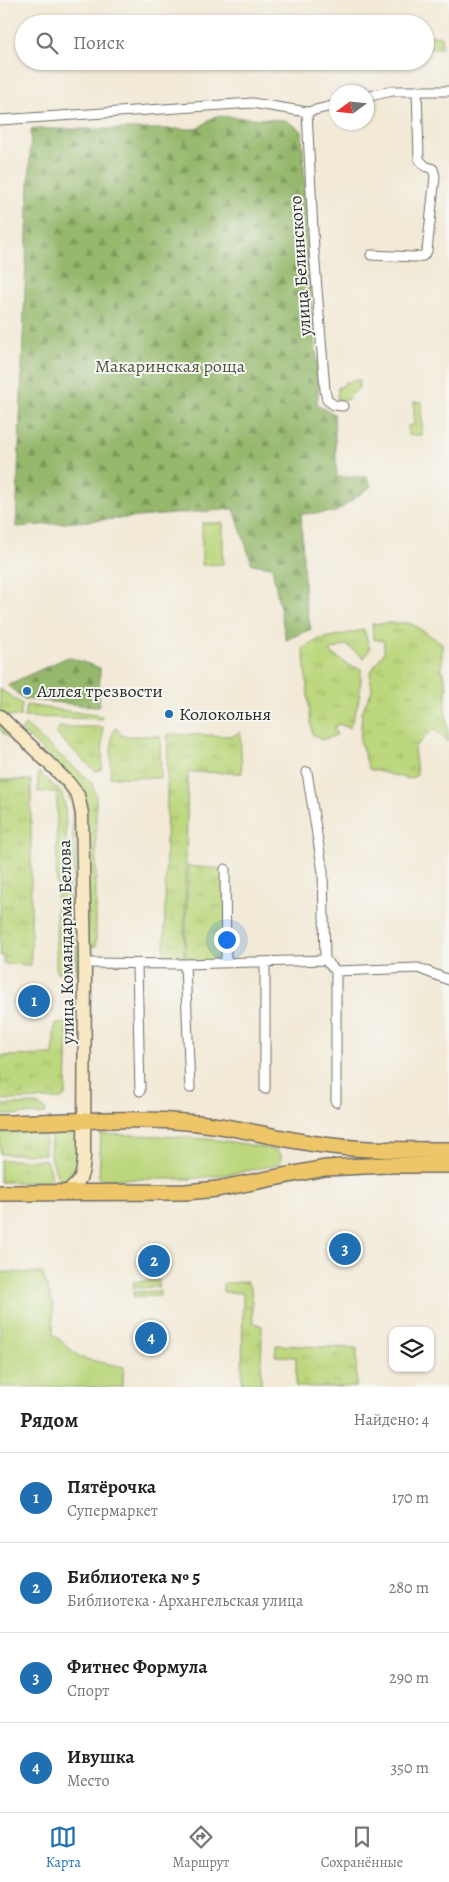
<!DOCTYPE html>
<html lang="ru">
<head>
<meta charset="utf-8">
<style>
  body { margin:0; font-family:Alegreya,serif; background:#f2f2f2; color:#222 }
  .controls { position:absolute; right:15px; bottom:15px; display:grid; overflow:hidden; border-radius:10px; box-shadow:0 1px 4px #0004 }
  .controls button { width:45px; height:45px; display:grid; place-items:center; padding:0; border:0; border-bottom:1px solid #e0e0e0; background:#fff; color:#222; font:25px sans-serif }
  .compass { position:absolute; left:329px; top:85px; width:45px; height:45px; border-radius:50%; background:#fff; box-shadow:0 1px 4px #0004; rotate:255deg }
  .you { position:absolute; left:226px; top:939px; width:18px; height:18px; margin:-12px; border:4px solid #fff; border-radius:50%; background:#1a73e8; box-shadow:0 0 0 8px #1a73e833 }
  .badge { display:grid; place-items:center; width:32px; height:32px; border-radius:50%; background:#1f6fb2; color:#fff; font-size:16px; font-weight:700 }
  .pin { position:absolute; translate:-50% -50%; border:2px solid #fff; box-shadow:0 1px 5px #0006 }
  .list { margin:0; padding:0; list-style:none }
  h2 { display:flex; justify-content:space-between; align-items:center; height:65px; margin:0; padding:0 20px; font-size:21px }
  h2 small { font-size:16px; font-weight:400; color:#767676 }
  .list li { display:grid; grid-template-columns:32px 1fr auto; gap:15px; align-items:center; box-sizing:border-box; height:90px; padding:0 20px; border-top:1px solid #e0e0e0 }
  .list b { display:block; font-size:19px; white-space:nowrap }
  .list p { margin:0; font-size:16px; white-space:nowrap; color:#767676 }
  .list em { font-size:16px; font-style:normal; color:#767676 }
  .icon { flex:none; width:28px; height:28px; fill:none; stroke:currentColor; stroke-width:2; stroke-linecap:round; stroke-linejoin:round }
  .map { position:relative; flex:none; width:449px; height:1387px; overflow:hidden }
  .search { position:absolute; background:#fff; box-shadow:0 1px 4px #0004; left:15px; right:15px; top:15px; height:55px; display:flex; align-items:center; gap:12px; box-sizing:border-box; padding:0 18px; border-radius:28px; color:#767676; font-size:19px }
  .sheet { height:425px; background:#fff }
  nav { display:flex; justify-content:space-around; align-items:center; box-sizing:border-box; height:70px; border-top:1px solid #e0e0e0; background:#fff; font-size:14px; color:#767676 }
  nav a { display:grid; justify-items:center; gap:2px }
  nav .on { color:#1f6fb2 }
  .map>svg:first-child { display:block }
  .grass { fill:url(#grass-tufts); stroke:#748154 }
  .forest { fill:url(#forest-firs); stroke:#60724c }
  .park { fill:#bcd77d; stroke:#748154 }
  .lines { fill:none; stroke-linecap:round; stroke-linejoin:round }
  .minor-casing { stroke:#716e67; stroke-width:11 }
  .secondary-casing { stroke:#716e67; stroke-width:15 }
  .primary-casing { stroke:#716e67; stroke-width:18 }
  .minor { stroke:#fff; stroke-width:9 }
  .secondary { stroke:#f8e8c3; stroke-width:12 }
  .primary { stroke:#eec569; stroke-width:15 }
  .poi-dot { fill:#1f6fb2; stroke:#f6f6f2; stroke-width:2 }
  .labels { text-anchor:middle; stroke-width:4; stroke-linejoin:round; paint-order:stroke }
  .street-label { font-size:18px; fill:#2b2b2b; stroke:#f6f6f2 }
  .park-label { font-size:18px; fill:#4f5640; stroke:#f6f6f2 }
  .poi-label { font-size:18px; fill:#2b2b2b; stroke:#f6f6f2; text-anchor:start }
</style>
</head>
<body>
<div class="map">
<svg width="449" height="1387" viewBox="0 0 449 1387">
  <defs>
    <pattern id="grass-tufts" width="24" height="20" patternUnits="userSpaceOnUse" patternTransform="scale(1.25)"><rect width="24" height="20" fill="#bcd77d"/><path d="M3 7l-1-3M5 7V3M7 7l1-3M15 17l-1-3M17 17v-4M19 17l1-3" fill="none" stroke="#a2b96c"/></pattern>
    <pattern id="forest-firs" width="22" height="20" patternUnits="userSpaceOnUse" patternTransform="scale(1.25)"><rect width="22" height="20" fill="#95b86c"/><path d="M5 1l3.5 6h-7zM16 11l3.5 6h-7z" fill="#7a9659"/></pattern>
  </defs>
  <rect width="100%" height="100%" fill="#f6f6f2"/>
  <filter id="ink" filterUnits="userSpaceOnUse"><feTurbulence type="fractalNoise" baseFrequency=".02" numOctaves="2"/><feDisplacementMap in="SourceGraphic" scale="10" xChannelSelector="R" yChannelSelector="G"/><feConvolveMatrix kernelMatrix="1 2 1 2 8 2 1 2 1" color-interpolation-filters="sRGB"/></filter>
  <filter id="wash" filterUnits="userSpaceOnUse"><feTurbulence type="fractalNoise" baseFrequency=".0096" numOctaves="4" result="noise"/><feDisplacementMap in="SourceGraphic" scale="20" xChannelSelector="R" yChannelSelector="G"/><feGaussianBlur stdDeviation="1.12" result="paint"/><feColorMatrix in="noise" values="0 0 0 0 0 0 0 0 0 0 0 0 0 0 0 0 0 1.4 0 .05"/><feComposite in="paint" operator="in"/></filter>
  <g filter="url(#wash)">
    <rect width="100%" height="100%" fill="#f2e9d6"/>
    <path class="grass" d="M425 36H441L442 48H425Z
      M388 623H410L442 643V670L447 686 445 706 449 742 433 729 414 748 417 775 409 779 369 769 360 741 362 711 372 690 370 673 384 652V641L373 639 372 624Z
      M364 630 370 649 364 658 346 645 329 651 348 665 361 669C361 692 359 707 349 728L339 724 334 727 337 735 321 740 312 734 303 648 320 639Z
      M0 689 22 704 20 717 8 716 0 711Z
      M26 705 102 716V719L24 717Z
      M0 725 25 747 29 757 0 730Z
      M25 725 91 782 96 795V946H88L87 804 80 786 21 730Z
      M59 727H103L102 769 95 771 56 734Z
      M116 727 122 736H160L161 778 110 777 112 736Z
      M240 732 242 773 188 772 184 960H164L168 734 233 736Z
      M46 767C60 781 71 791 76 810L79 977 76 973 72 803 66 791 41 768Z
      M38 772 61 792 65 805 72 973 56 972 57 792H38Z
      M0 780H31V965L4 964V956H0Z
      M188 866 225 869 226 962 185 964Z
      M55 1023 68 1024 66 1094 62 1099 0 1100V1056L53 1055Z
      M37 1104 46 1110 45 1114 1 1115V1105Z
      M0 1132H45V1154H0Z
      M51 1132H70L76 1134 79 1139V1171L72 1181 59 1182 50 1154Z
      M0 1160H46L53 1182H0Z
      M159 1280V1287L133 1288 134 1282Z
      M247 1282 251 1289 253 1322 262 1326 261 1387H242L243 1293 223 1292V1283Z
      M160 1291V1296L133 1297V1292Z
      M276 1345 357 1348 356 1387H296V1357L275 1356Z"/>
    <path class="forest" d="M215 116 285 120 302 131 310 289 319 382 317 405 334 414 337 477H367L371 486 336 512 301 514 305 600 311 629 286 640 272 567 252 564 234 509 16 527 31 129H197Z
      M68 657 100 668 99 707 24 699 7 685Z"/>
    <path class="park" d="M360 380 359 388 347 400 337 399 338 387 343 386 345 382Z
      M414 402H422V435H408V426L414 425Z
      M202 523H223V564L202 565Z
      M101 1134C160 1136 219 1136 277 1151L281 1154V1161L277 1165 230 1174 189 1179H99Z
      M0 1272 42 1273 53 1304V1334L81 1358 124 1367 122 1387H0Z"/>
  </g>
  <g filter="url(#ink)">
    <g class="lines">
      <g class="minor-casing">
        <path id="minor" d="M366 97 392 91H449
          M307 112 314 251 325 390 327 400 334 405 343 406
          M0 120 252 103 307 112 336 105
          M371 255 414 257 423 256 427 251 435 176 433 169 425 166 419 159 417 90
          M307 772 323 872 325 960
          M225 869 226 962
          M85 963 185 964 325 960 336 971 418 968 449 980
          M137 964 140 1091
          M185 964 190 1088
          M336 971V1102
          M265 1089V962"/>
      </g>
      <g class="secondary-casing">
        <path id="secondary" d="M0 716 68 782 78 795 82 814 85 963 84 1157C83 1177 81 1182 65 1193"/>
      </g>
      <g class="primary-casing">
        <path id="primary" d="M0 1123C65 1122 132 1116 197 1123 240 1127 281 1140 324 1145 365 1151 407 1149 449 1150
          M0 1193 186 1192 217 1189 325 1168 386 1165H449"/>
      </g>
      <use href="#minor" class="minor"/>
      <use href="#secondary" class="secondary"/>
      <use href="#primary" class="primary"/>
    </g>
  </g>
  <g class="poi-dot">
    <circle cx="27" cy="691" r="5"/>
    <circle cx="169" cy="714" r="5"/>
  </g>
  <g class="labels">
    <g class="street-label">
      <text transform="translate(300 266) rotate(-94)" y="6">улица Белинского</text>
      <text transform="translate(66 942) rotate(-91)" y="6">улица Командарма Белова</text>
    </g>
    <g class="park-label">
      <text x="170" y="372">Макаринская роща</text>
    </g>
    <g class="poi-label">
      <text x="37" y="697">Аллея трезвости</text>
      <text x="179" y="720">Колокольня</text>
    </g>
  </g>
</svg>
<div class="controls">
<button><svg class="icon" aria-label="layers" viewBox="0 0 24 24"><path d="M12 4l9 5-9 5-9-5zM3 14l9 5 9-5"/></svg></button>
</div>
<svg class="compass" viewBox="-18 -18 36 36"><path d="M0-13l5 13h-10z" fill="#e53935"/><path d="M0 13l5-13h-10z" fill="#767676"/></svg>
<div class="you"></div>
<div class="pin badge" style="left:34px;top:1001px">1</div>
<div class="pin badge" style="left:154px;top:1261px">2</div>
<div class="pin badge" style="left:345px;top:1249px">3</div>
<div class="pin badge" style="left:151px;top:1338px">4</div>
<div class="search"><svg class="icon" aria-label="search" viewBox="0 0 24 24"><circle cx="10" cy="10" r="6"/><path d="M15 15l6 6"/></svg>Поиск</div>
</div>
<section class="sheet">
<h2>Рядом<small>Найдено: 4</small></h2>
<ul class="list">
<li><span class="badge">1</span><div><b>Пятёрочка</b><p>Супермаркет</p></div><em>170 m</em></li>
<li><span class="badge">2</span><div><b>Библиотека № 5</b><p>Библиотека · Архангельская улица</p></div><em>280 m</em></li>
<li><span class="badge">3</span><div><b>Фитнес Формула</b><p>Спорт</p></div><em>290 m</em></li>
<li><span class="badge">4</span><div><b>Ивушка</b><p>Место</p></div><em>350 m</em></li>
</ul>
</section>
<nav>
<a class="on"><svg class="icon" aria-label="map" viewBox="0 0 24 24"><path d="M3 6l6-2 6 2 6-2v14l-6 2-6-2-6 2zM9 4v14M15 6v14"/></svg>Карта</a>
<a><svg class="icon" aria-label="directions" viewBox="0 0 24 24"><path d="M12 3l9 9-9 9-9-9zM9 14v-3h6M13 9l2 2-2 2"/></svg>Маршрут</a>
<a><svg class="icon" aria-label="saved" viewBox="0 0 24 24"><path d="M7 4h10v16l-5-4-5 4z"/></svg>Сохранённые</a>
</nav>
</body>
</html>
